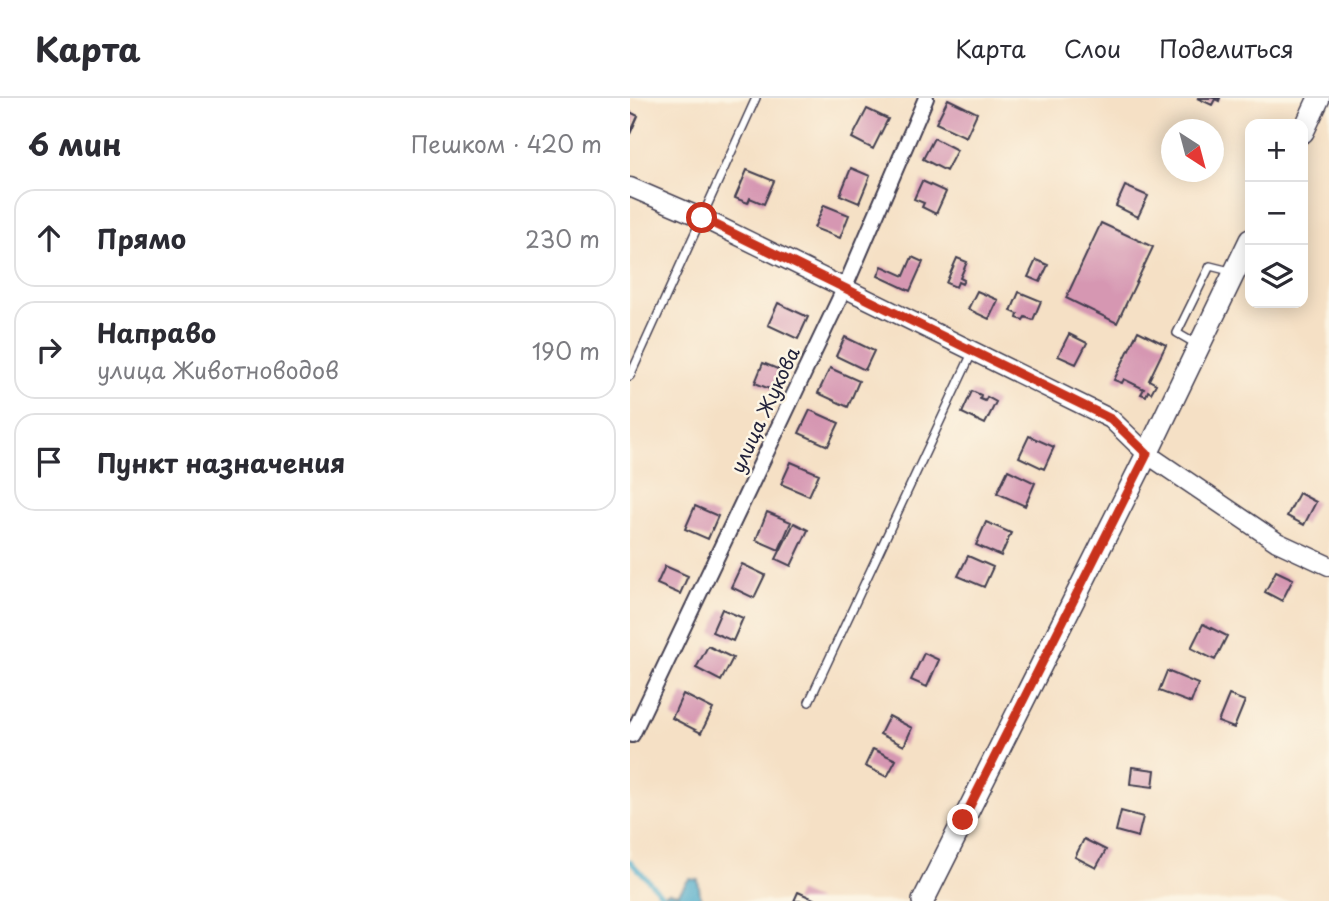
<!DOCTYPE html>
<html lang="ru">
<head>
<meta charset="utf-8">
<style>
  body { margin:0; font-family:"Playpen Sans",sans-serif; background:#f7f7f7; color:#2b2b33 }
  .controls { position:absolute; right:21px; top:21px; display:grid; overflow:hidden; border-radius:14px; box-shadow:0 4px 18px #0003 }
  .controls button { width:63px; height:63px; display:grid; place-items:center; padding:0; border:0; border-bottom:2px solid #e1e1e2; background:#fff; color:#2b2b33; font:35px sans-serif }
  .compass { position:absolute; left:531px; top:21px; width:63px; height:63px; border-radius:50%; background:#fff; box-shadow:0 4px 18px #0003; rotate:144deg }
  .stop { position:absolute; width:21px; height:21px; margin:-16px; border:5px solid #c8321e; border-radius:50%; background:#fff }
  .stop.end { background:#c8321e; border-color:#fff; box-shadow:0 2px 7px #0008 }
  .list { margin:0; padding:0; list-style:none }
  h2 { display:flex; justify-content:space-between; align-items:center; height:91px; margin:0; padding:0 28px; font-size:30px }
  h2 small { font-size:23px; font-weight:400; color:#7c7c81 }
  .list li { display:grid; grid-template-columns:46px 1fr auto; gap:21px; align-items:center; box-sizing:border-box; height:98px; margin:0 14px 14px; padding:0 14px; border:2px solid #e1e1e2; border-radius:21px }
  .list b { display:block; font-size:26px; white-space:nowrap }
  .list p { margin:0; font-size:23px; white-space:nowrap; color:#7c7c81 }
  .list em { font-size:23px; font-style:normal; color:#7c7c81 }
  .icon { flex:none; width:38px; height:38px; fill:none; stroke:currentColor; stroke-width:2; stroke-linecap:round; stroke-linejoin:round }
  .map { position:relative; flex:none; width:699px; height:803px; overflow:hidden }
  header { display:flex; align-items:center; gap:42px; box-sizing:border-box; height:98px; padding:0 35px; background:#fff; border-bottom:2px solid #e1e1e2 }
  header strong { font-size:33px }
  nav { display:flex; gap:38px; margin-inline-start:auto; font-size:24px }
  main { display:flex }
  aside { flex:1; background:#fff }
  .map>svg:first-child { display:block }
  .water { fill:#4baaca; stroke:#366682; stroke-width:2 }
  .lines { fill:none; stroke-linecap:round; stroke-linejoin:round }
  .stream { stroke:#4baaca; stroke-width:4.5 }
  .building { fill:#d697b2 }
  .service-casing { stroke:#423e50; stroke-width:10 }
  .minor-casing { stroke:#423e50; stroke-width:18 }
  .tertiary-casing { stroke:#423e50; stroke-width:21 }
  .secondary-casing { stroke:#423e50; stroke-width:24 }
  .service { stroke:#fff; stroke-width:7 }
  .minor { stroke:#fff; stroke-width:14 }
  .tertiary { stroke:#fff; stroke-width:18 }
  .secondary { stroke:#fff; stroke-width:21 }
  .route { stroke:#c8321e; stroke-width:9 }
  .labels { text-anchor:middle; stroke-width:5; stroke-linejoin:round; paint-order:stroke }
  .street-label { font-size:19px; fill:#22223b; stroke:#fcf5e5 }
</style>
</head>
<body>
<header>
<strong>Карта</strong>
<nav><a>Карта</a><a>Слои</a><a>Поделиться</a></nav>
</header>
<main>
<aside>
<h2>6 мин<small>Пешком · 420 m</small></h2>
<ul class="list">
<li><svg class="icon" aria-label="ahead" viewBox="0 0 24 24"><path d="M12 20V5M6 11l6-6 6 6"/></svg><div><b>Прямо</b></div><em>230 m</em></li>
<li><svg class="icon" aria-label="right" viewBox="0 0 24 24"><path d="M7 20v-9h11M14 6l5 5-5 5"/></svg><div><b>Направо</b><p>улица Животноводов</p></div><em>190 m</em></li>
<li><svg class="icon" aria-label="arrive" viewBox="0 0 24 24"><path d="M6 21V4h12l-3 4 3 4H6"/></svg><div><b>Пункт назначения</b></div></li>
</ul>
</aside>
<div class="map">
<svg width="699" height="803" viewBox="0 0 699 803">
  <rect width="100%" height="100%" fill="#fcf5e5"/>
  <filter id="ink" filterUnits="userSpaceOnUse"><feTurbulence type="fractalNoise" baseFrequency=".0143" numOctaves="2"/><feDisplacementMap in="SourceGraphic" scale="14" xChannelSelector="R" yChannelSelector="G"/><feConvolveMatrix kernelMatrix="1 2 1 2 8 2 1 2 1" color-interpolation-filters="sRGB"/></filter>
  <filter id="wash" filterUnits="userSpaceOnUse"><feTurbulence type="fractalNoise" baseFrequency=".00686" numOctaves="4" result="noise"/><feDisplacementMap in="SourceGraphic" scale="28" xChannelSelector="R" yChannelSelector="G"/><feGaussianBlur stdDeviation="1.57" result="paint"/><feColorMatrix in="noise" values="0 0 0 0 0 0 0 0 0 0 0 0 0 0 0 0 0 1.4 0 .05"/><feComposite in="paint" operator="in"/></filter>
  <g filter="url(#wash)">
    <rect width="100%" height="100%" fill="#f5e0c5"/>
    <path class="water" d="M59 781 68 782 71 803H31L32 797 39 794 48 796Z"/>
    <g class="lines">
      <path class="stream" d="M0 763 32 797"/>
    </g>
    <g id="blocks">
      <path class="building" d="M567 0H590L589 3 585 1 582 7Z
        M318 1 347 15 336 39 306 25Z
        M237 11 258 21 243 51 222 40Z
        M0 14 8 18 0 36Z
        M539 38 542 40V58L534 54Z
        M304 40 327 52 316 73 293 61Z
        M221 70 240 78 229 105 210 97Z
        M117 72 144 83 134 106 120 100 118 105 105 100Z
        M292 83 316 94 306 116 292 109 294 105 284 101Z
        M495 88 518 98 508 119 486 108Z
        M194 107 219 117 210 140 184 130Z
        M471 125 523 149 487 225 436 200Z
        M282 159 293 164 280 193 248 178 252 168 274 178Z
        M327 160 337 164 330 180 334 182 332 186 328 184 326 189 316 185Z
        M406 162 418 167 410 184 398 179Z
        M347 193 368 202 359 221 338 211Z
        M389 194 411 203 403 222 395 219 393 222 387 220 388 216 381 213Z
        M148 205 178 219 168 241 138 227Z
        M508 233 536 247 519 282 526 286 521 295 518 293 516 298 511 296 514 291 494 281 492 285 484 282Z
        M439 236 457 245 446 266 428 258Z
        M215 239 244 253 235 272 206 258Z
        M133 265 155 274 147 294 125 285Z
        M200 270 229 283 218 309 188 295Z
        M342 293 351 297 350 301 355 303 357 299 366 304 355 326 332 315Z
        M180 312 209 325 198 348 169 335Z
        M399 338 424 349 414 371 389 359Z
        M161 364 189 376 179 398 151 386Z
        M378 372 405 385 395 408 367 395Z
        M669 395 686 404 674 427 657 418Z
        M65 408 88 418 78 441 55 431Z
        M137 414 161 424 149 452 126 442Z
        M356 424 381 435 371 458 346 447Z
        M164 425 178 432 161 468 146 461Z
        M338 458 363 469 354 489 328 478Z
        M112 466 135 477 124 500 101 489Z
        M35 468 58 478 50 496 27 486Z
        M646 473 663 481 652 503 635 494Z
        M92 511 113 520 103 543 82 534Z
        M573 526 597 538 585 562 561 550Z
        M78 548 103 560 91 583 66 570Z
        M294 555 309 562 297 589 281 582Z
        M537 573 568 586 561 605 529 593Z
        M53 596 83 611 71 635 42 620Z
        M599 597 615 603 604 630 588 624Z
        M259 618 282 630 274 648 250 636Z
        M243 651 266 662 257 679 235 668Z
        M502 669 525 672 523 689 500 686Z
        M491 713 513 719 508 739 486 733Z
        M454 741 476 752 466 770 445 759Z
        M168 794 188 803H164Z"/>
    </g>
  </g>
  <g filter="url(#ink)">
    <use href="#blocks" fill-opacity="0" stroke="#423e50" stroke-width="2"/>
    <g class="lines">
      <g class="service-casing">
        <path id="service" d="M566 246 547 235 580 168 600 173
          M0 278 126 0
          M179 604 343 253"/>
      </g>
      <g class="minor-casing">
        <path id="minor" d="M2 637 215 189 296 0"/>
      </g>
      <g class="tertiary-casing">
        <path id="tertiary" d="M0 89 72 120 481 321 517 356 647 444 699 468"/>
      </g>
      <g class="secondary-casing">
        <path id="secondary" d="M673 34 689 0
          M293 803 517 356 620 142"/>
      </g>
      <use href="#service" class="service"/>
      <use href="#minor" class="minor"/>
      <use href="#tertiary" class="tertiary"/>
      <use href="#secondary" class="secondary"/>
    </g>
  </g>
  <g class="lines" filter="url(#ink)">
    <path class="route" d="M72 120 481 321 517 356 333 722"/>
  </g>
  <g class="labels">
    <g class="street-label">
      <text transform="translate(135 312) rotate(-65)" y="7">улица Жукова</text>
    </g>
  </g>
</svg>
<div class="controls">
<button>+</button>
<button>−</button>
<button><svg class="icon" aria-label="layers" viewBox="0 0 24 24"><path d="M12 4l9 5-9 5-9-5zM3 14l9 5 9-5"/></svg></button>
</div>
<svg class="compass" viewBox="-18 -18 36 36"><path d="M0-13l5 13h-10z" fill="#e53935"/><path d="M0 13l5-13h-10z" fill="#7c7c81"/></svg>
<div class="stop" style="left:72px;top:120px"></div>
<div class="stop end" style="left:333px;top:722px"></div>
</div>
</main>
</body>
</html>
